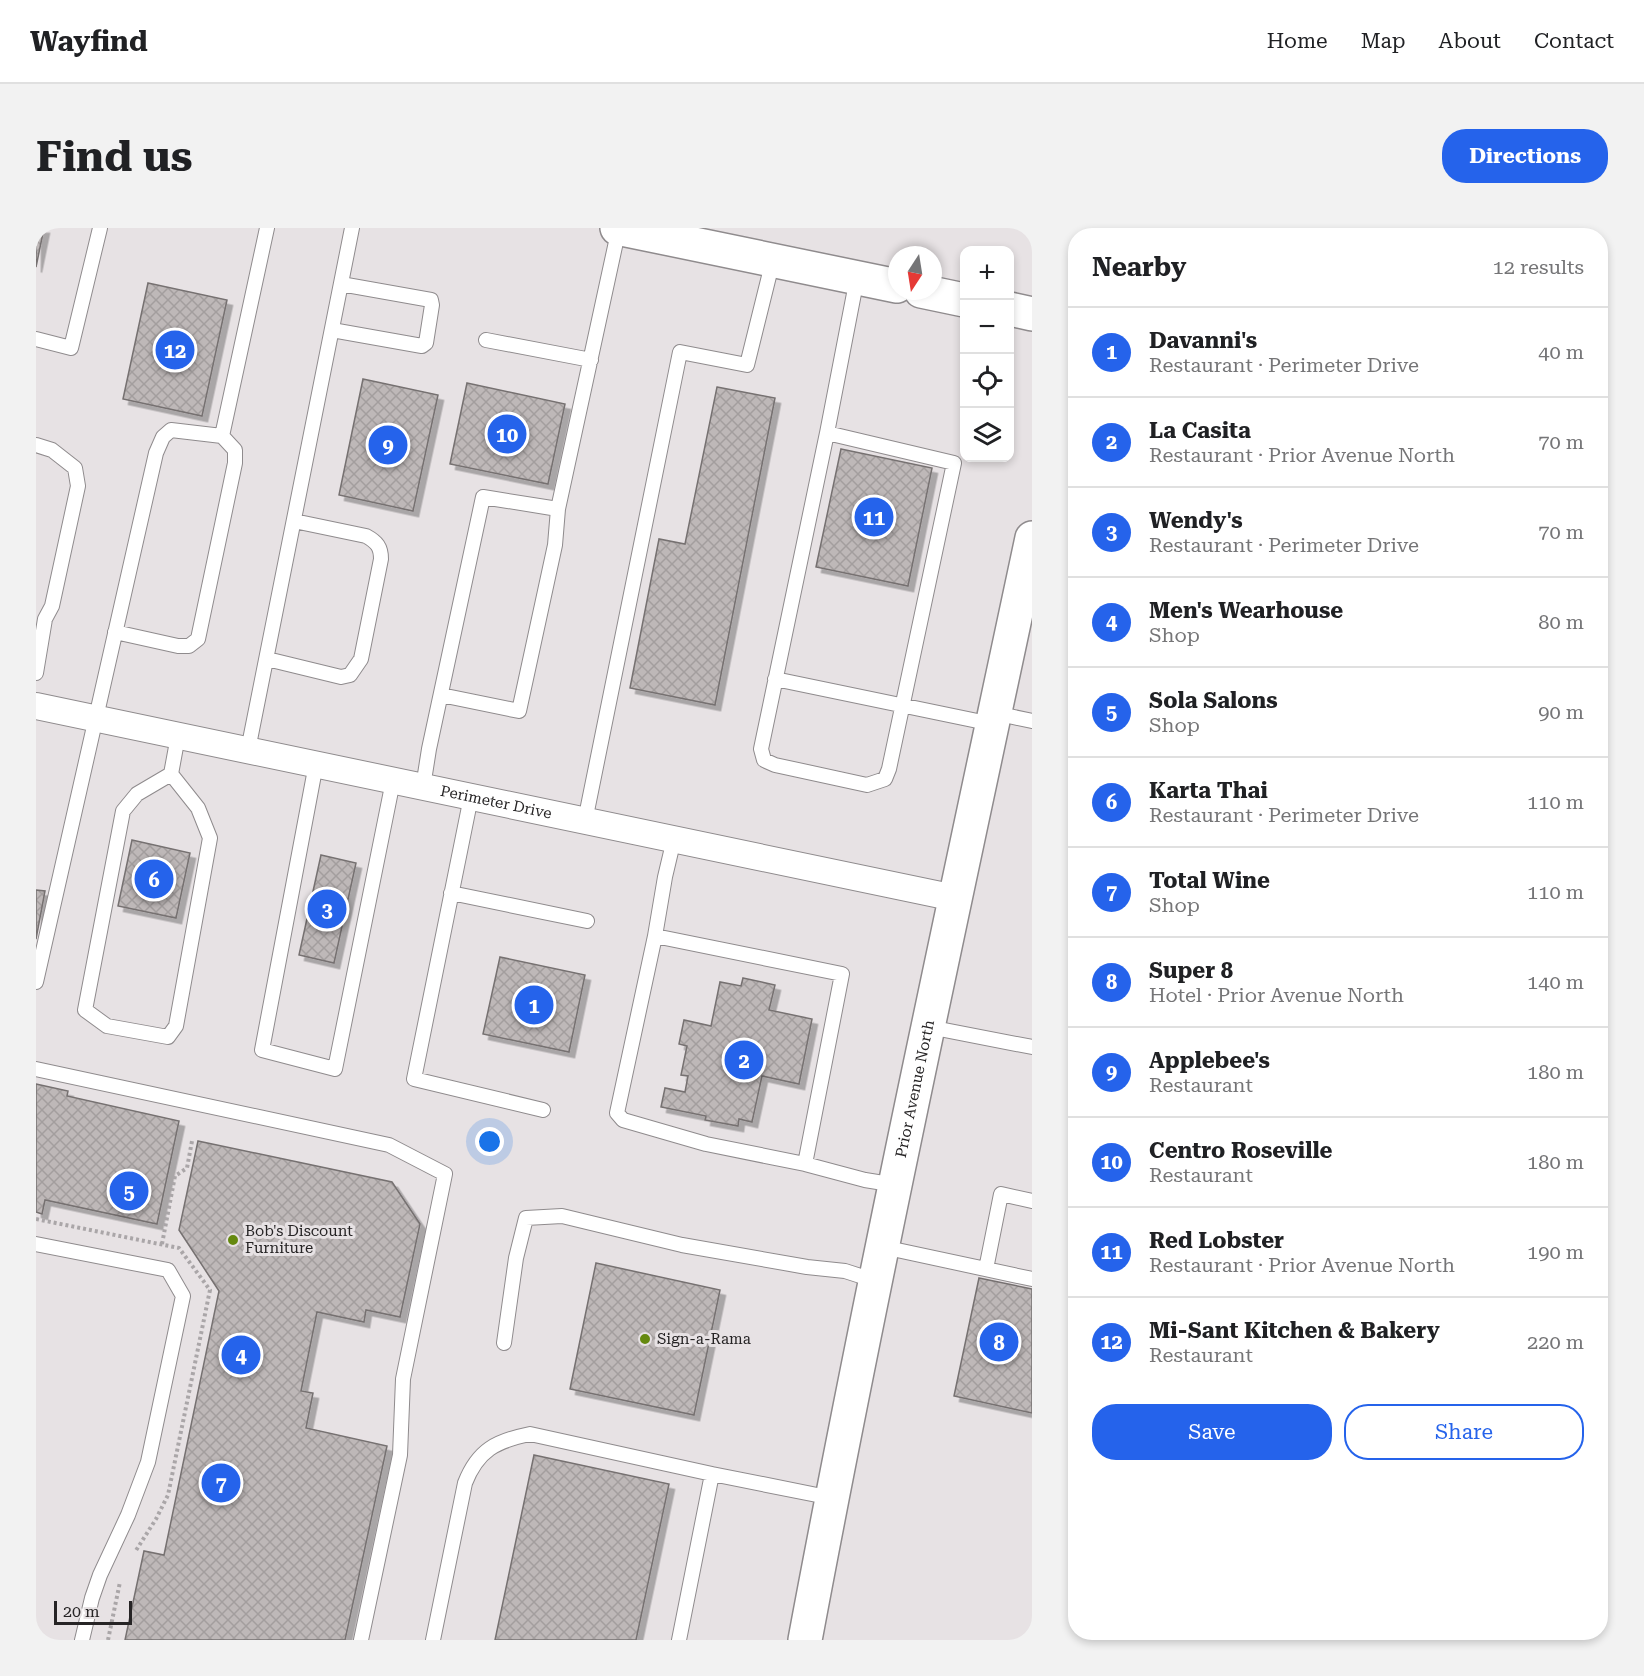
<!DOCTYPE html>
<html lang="en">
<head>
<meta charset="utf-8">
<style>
  body { margin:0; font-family:"Roboto Serif",serif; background:#f2f2f2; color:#202124 }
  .controls { position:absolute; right:18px; top:18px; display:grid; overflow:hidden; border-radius:12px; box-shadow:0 3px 9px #0003 }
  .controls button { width:54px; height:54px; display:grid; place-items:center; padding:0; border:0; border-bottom:2px solid #e0e0e0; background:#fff; color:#202124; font:30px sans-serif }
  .compass { position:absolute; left:852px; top:18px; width:54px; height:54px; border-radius:50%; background:#fff; box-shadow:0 3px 9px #0003; rotate:192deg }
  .scale { position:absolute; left:18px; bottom:15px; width:78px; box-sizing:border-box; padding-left:6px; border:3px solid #262425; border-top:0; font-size:16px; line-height:21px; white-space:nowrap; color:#262425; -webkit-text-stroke:4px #e7e2e4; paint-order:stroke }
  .you { position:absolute; left:454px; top:914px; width:21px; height:21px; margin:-15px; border:4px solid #fff; border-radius:50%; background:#1a73e8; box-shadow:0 0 0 9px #1a73e833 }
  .badge { display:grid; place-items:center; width:39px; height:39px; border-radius:50%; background:#2563eb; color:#fff; font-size:20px; font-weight:700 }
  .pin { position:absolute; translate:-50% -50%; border:3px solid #fff; box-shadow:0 2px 6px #0006 }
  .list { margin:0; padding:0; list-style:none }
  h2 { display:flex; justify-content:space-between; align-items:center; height:78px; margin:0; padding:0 24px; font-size:26px }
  h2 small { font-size:20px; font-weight:400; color:#757577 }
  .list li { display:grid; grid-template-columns:39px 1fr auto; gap:18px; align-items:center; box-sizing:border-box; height:90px; padding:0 24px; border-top:2px solid #e0e0e0 }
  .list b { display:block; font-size:22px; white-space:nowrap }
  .list p { margin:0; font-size:20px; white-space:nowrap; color:#757577 }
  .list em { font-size:20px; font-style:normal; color:#757577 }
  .actions { display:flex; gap:12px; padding:18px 24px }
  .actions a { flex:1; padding:14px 0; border:2px solid #2563eb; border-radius:24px; text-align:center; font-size:21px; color:#2563eb }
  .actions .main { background:#2563eb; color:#fff }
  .icon { flex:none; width:33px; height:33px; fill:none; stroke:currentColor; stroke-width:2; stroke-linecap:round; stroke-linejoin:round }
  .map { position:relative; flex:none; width:996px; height:1412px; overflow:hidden; border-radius:24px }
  header { display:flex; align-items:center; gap:36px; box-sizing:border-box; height:84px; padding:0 30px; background:#fff; border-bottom:2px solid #e0e0e0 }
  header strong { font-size:28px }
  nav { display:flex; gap:33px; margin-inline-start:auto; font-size:21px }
  .intro { display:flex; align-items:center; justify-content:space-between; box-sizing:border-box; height:144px; padding:0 36px }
  h1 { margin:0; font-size:42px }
  .button { padding:15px 27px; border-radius:24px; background:#2563eb; color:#fff; font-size:21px; font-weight:700 }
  main { display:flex; gap:36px; padding:0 36px }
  aside { flex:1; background:#fff; border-radius:24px; box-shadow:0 3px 9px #0003 }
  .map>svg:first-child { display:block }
  .building { fill:url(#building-cross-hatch); stroke:#767171; stroke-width:1.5; filter:url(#shadow) }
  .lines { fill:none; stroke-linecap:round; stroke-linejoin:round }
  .service-casing { stroke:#8f8b8d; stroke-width:16 }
  .minor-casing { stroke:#8f8b8d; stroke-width:28 }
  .tertiary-casing { stroke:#8f8b8d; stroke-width:36 }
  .path { stroke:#aaa6a8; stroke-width:4; stroke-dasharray:3 3; stroke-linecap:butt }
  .service { stroke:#fff; stroke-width:14 }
  .minor { stroke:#fff; stroke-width:26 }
  .tertiary { stroke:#fff; stroke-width:33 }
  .poi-dot { fill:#65890f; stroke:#e7e2e4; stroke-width:2 }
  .labels { text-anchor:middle; stroke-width:6; stroke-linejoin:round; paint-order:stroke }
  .street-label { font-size:15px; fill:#262425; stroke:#e7e2e4 }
  .poi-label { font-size:15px; fill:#262425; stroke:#e7e2e4; text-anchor:start }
</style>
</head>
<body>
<header>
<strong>Wayfind</strong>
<nav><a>Home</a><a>Map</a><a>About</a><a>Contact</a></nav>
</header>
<div class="intro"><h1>Find us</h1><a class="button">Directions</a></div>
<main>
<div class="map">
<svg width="996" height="1412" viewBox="0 0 996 1412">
  <defs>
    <pattern id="building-cross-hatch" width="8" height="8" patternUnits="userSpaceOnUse" patternTransform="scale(1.5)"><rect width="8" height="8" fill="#beb8b8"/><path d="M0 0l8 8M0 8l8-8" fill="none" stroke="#a39e9e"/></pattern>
    <filter id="shadow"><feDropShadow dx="5.5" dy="5.5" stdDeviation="0" flood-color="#0004"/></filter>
  </defs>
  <rect width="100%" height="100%" fill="#e7e2e4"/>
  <path class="building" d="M0 0H8L0 39Z
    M112 55 191 72 166 188 87 171Z
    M327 151 402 167 377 283 303 267Z
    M431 155 529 176 512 256 414 236Z
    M681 159 739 170 679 477 594 460 623 311 649 316Z
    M805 221 896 240 872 358 780 339Z
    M96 612 154 625 140 690 82 678Z
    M285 627 320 635 298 735 263 727Z
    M0 662 9 663 0 711Z
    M464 729 549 747 533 824 447 806Z
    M707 750 739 757 733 782 776 791 763 856 726 848 716 894 703 891 702 898 669 892 670 888 625 879 629 860 649 864 652 848 645 847 651 818 643 816 648 792 675 798 684 754 705 758Z
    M0 856 32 863 31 868 143 893 121 996 9 972 6 986 0 984Z
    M162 913 356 954 384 996 364 1089 330 1082 328 1094 281 1084 265 1163 277 1165 270 1200 351 1218 309 1412H89L108 1323 128 1327 183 1063 143 1002Z
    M560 1035 684 1062 658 1187 534 1161Z
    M943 1050 996 1061V1185L918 1168Z
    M498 1227 633 1256 600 1412H459Z"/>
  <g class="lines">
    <g class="service-casing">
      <path id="service" d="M296 102 386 118 390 115 396 77 395 72 305 56
        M0 111 35 120 64 0
        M450 112 555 132
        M791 205 725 521 728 532 739 537 831 557 849 551 853 541 918 235 791 205 821 50
        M186 208 231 0
        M0 217 16 222 39 240 42 258 16 378 9 391 0 445
        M231 431 305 449 314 447 325 431 345 331C345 319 341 314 330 308L258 293
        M739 451 956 496
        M405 467 483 483 519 317 522 281
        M959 485 996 493
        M212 522 316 0
        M280 536 226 822 299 841 357 553
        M135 546 101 566 87 583 49 782 71 798 132 809 140 798 174 610 162 580 135 546 142 508
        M387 559 393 521 447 269 522 281 583 0
        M435 569 378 851 507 882
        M549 593 644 124 711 137 737 32
        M638 611 629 649 619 708 806 746 769 936 829 952 860 957
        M415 665 551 693
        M619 708 581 885 587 892 670 916 769 936
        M0 754 120 225 127 209 135 202 186 208 199 222V235L162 411 153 418H142L79 404
        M893 799 996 819
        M0 841 353 917 409 946 367 1151 364 1227 325 1412
        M0 1016 132 1042 147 1068 112 1234 92 1287 64 1347 56 1370 46 1412
        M847 1019 996 1051
        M950 1041 965 966 996 973
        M468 1115 480 1030 490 990 526 988 646 1017 771 1039 809 1043 840 1053
        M397 1412 429 1255C442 1222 460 1213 494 1206L676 1246
        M643 1412 676 1246 796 1270"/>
    </g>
    <g class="minor-casing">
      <g id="minor">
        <path id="s1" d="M0 478 919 670"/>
      </g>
    </g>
    <g class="tertiary-casing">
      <g id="tertiary">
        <path d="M581 0 861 58"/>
        <path d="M885 63 928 72"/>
        <path d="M974 81 996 86"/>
        <path id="s2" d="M769 1412C838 1043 918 677 996 310"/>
      </g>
    </g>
    <path class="path" d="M0 991 143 1020 174 1062 132 1267 120 1291 99 1324
      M126 1016 139 948 151 940 156 913
      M72 1412 84 1354"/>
    <use href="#service" class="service"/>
    <use href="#minor" class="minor"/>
    <use href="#tertiary" class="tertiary"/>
  </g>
  <g class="poi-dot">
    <circle cx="197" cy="1012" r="6"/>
    <circle cx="609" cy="1111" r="6"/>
  </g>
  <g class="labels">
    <g class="street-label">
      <text dy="5" stroke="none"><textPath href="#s1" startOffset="470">Perimeter Drive</textPath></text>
      <text dy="5" stroke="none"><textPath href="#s2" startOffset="562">Prior Avenue North</textPath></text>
    </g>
    <g class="poi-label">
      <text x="209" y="1008">Bob's Discount<tspan x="209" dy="17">Furniture</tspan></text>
      <text x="621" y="1116">Sign-a-Rama</text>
    </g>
  </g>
</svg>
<div class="controls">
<button>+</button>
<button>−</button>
<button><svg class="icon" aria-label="locate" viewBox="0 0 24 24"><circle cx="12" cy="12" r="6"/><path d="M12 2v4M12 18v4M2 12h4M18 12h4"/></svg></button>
<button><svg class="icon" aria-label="layers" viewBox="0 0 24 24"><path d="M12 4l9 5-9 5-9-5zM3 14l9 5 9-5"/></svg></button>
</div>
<svg class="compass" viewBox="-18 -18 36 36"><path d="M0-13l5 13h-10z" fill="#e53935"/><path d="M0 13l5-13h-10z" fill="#757577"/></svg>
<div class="scale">20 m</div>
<div class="you"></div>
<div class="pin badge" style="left:498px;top:777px">1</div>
<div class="pin badge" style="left:708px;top:832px">2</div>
<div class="pin badge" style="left:291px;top:681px">3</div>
<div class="pin badge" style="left:205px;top:1127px">4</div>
<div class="pin badge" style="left:93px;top:963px">5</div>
<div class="pin badge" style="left:118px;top:651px">6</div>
<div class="pin badge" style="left:185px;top:1255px">7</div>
<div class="pin badge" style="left:963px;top:1114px">8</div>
<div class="pin badge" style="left:352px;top:217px">9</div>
<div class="pin badge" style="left:471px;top:206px">10</div>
<div class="pin badge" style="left:838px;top:289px">11</div>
<div class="pin badge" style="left:139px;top:122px">12</div>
</div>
<aside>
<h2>Nearby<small>12 results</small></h2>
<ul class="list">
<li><span class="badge">1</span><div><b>Davanni's</b><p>Restaurant · Perimeter Drive</p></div><em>40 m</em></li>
<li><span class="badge">2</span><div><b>La Casita</b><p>Restaurant · Prior Avenue North</p></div><em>70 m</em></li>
<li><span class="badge">3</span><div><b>Wendy's</b><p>Restaurant · Perimeter Drive</p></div><em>70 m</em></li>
<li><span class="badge">4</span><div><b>Men's Wearhouse</b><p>Shop</p></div><em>80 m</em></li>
<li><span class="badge">5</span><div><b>Sola Salons</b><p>Shop</p></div><em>90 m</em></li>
<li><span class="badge">6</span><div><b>Karta Thai</b><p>Restaurant · Perimeter Drive</p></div><em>110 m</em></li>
<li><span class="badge">7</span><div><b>Total Wine</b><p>Shop</p></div><em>110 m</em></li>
<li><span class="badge">8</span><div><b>Super 8</b><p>Hotel · Prior Avenue North</p></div><em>140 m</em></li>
<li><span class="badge">9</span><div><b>Applebee's</b><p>Restaurant</p></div><em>180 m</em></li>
<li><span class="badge">10</span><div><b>Centro Roseville</b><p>Restaurant</p></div><em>180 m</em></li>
<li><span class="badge">11</span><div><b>Red Lobster</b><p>Restaurant · Prior Avenue North</p></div><em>190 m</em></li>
<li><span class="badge">12</span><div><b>Mi-Sant Kitchen &amp; Bakery</b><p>Restaurant</p></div><em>220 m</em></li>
</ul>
<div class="actions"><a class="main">Save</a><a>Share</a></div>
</aside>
</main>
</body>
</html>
